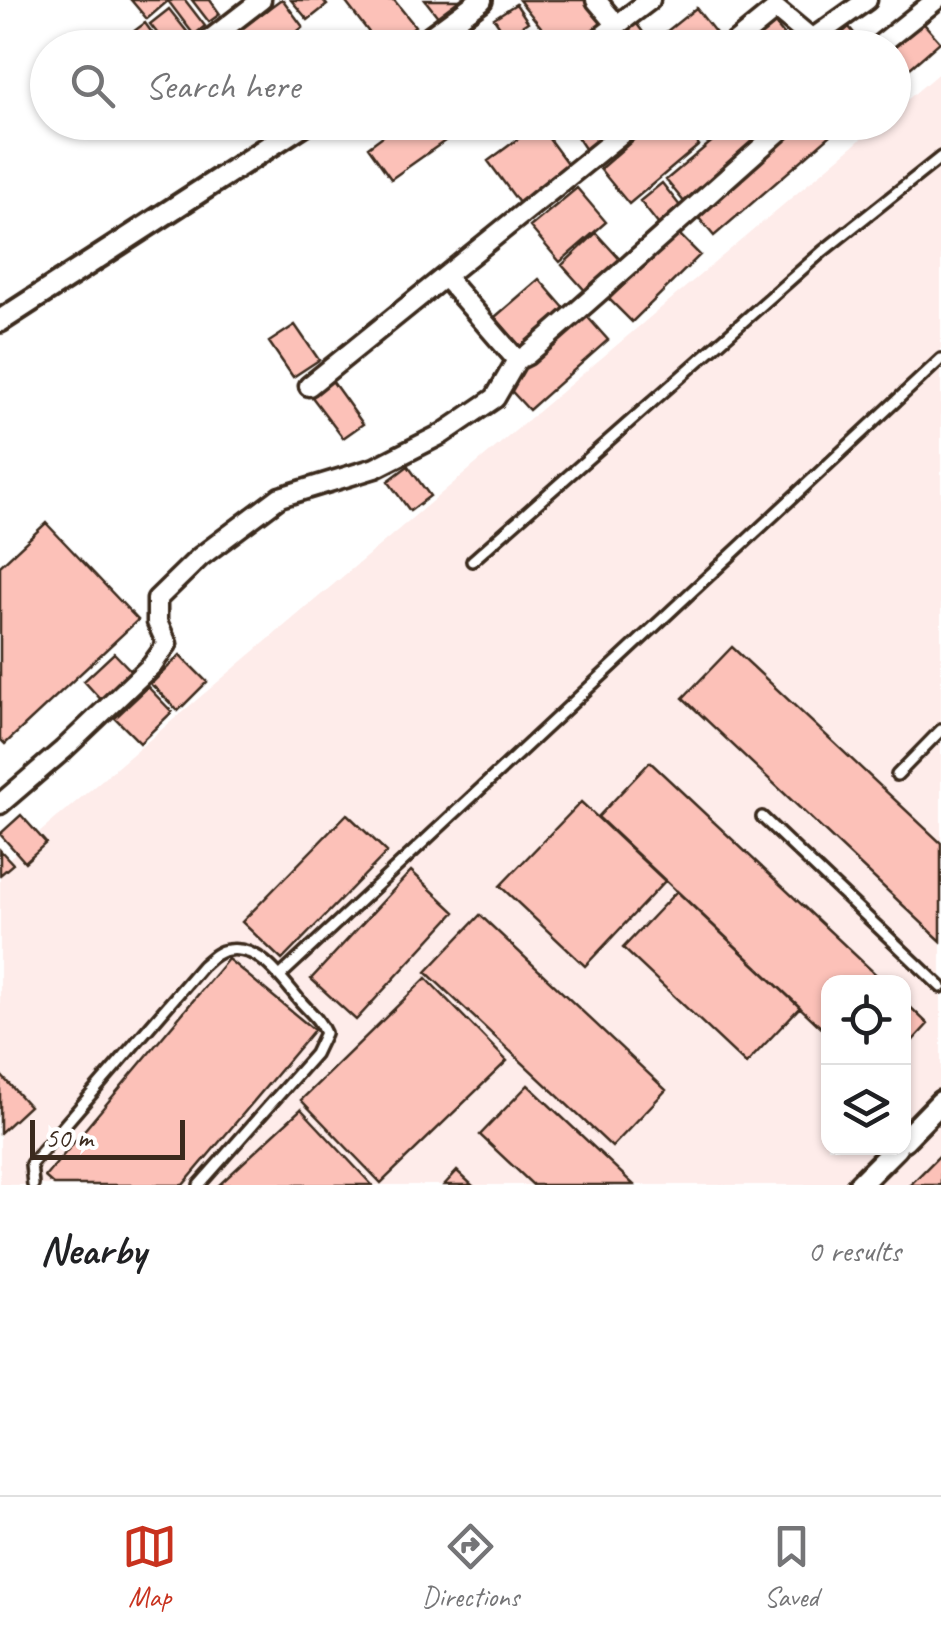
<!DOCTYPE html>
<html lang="en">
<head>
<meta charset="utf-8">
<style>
  body { margin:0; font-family:Caveat,sans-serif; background:#f2f2f2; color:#202124 }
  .controls { position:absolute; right:30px; bottom:30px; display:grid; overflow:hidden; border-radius:20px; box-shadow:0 2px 8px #0004 }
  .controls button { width:90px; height:90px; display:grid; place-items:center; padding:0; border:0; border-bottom:2px solid #e0e0e0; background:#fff; color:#202124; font:50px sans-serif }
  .scale { position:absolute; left:30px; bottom:25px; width:155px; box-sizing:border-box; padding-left:10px; border:5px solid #3b2a1e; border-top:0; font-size:28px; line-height:35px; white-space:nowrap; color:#3b2a1e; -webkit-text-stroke:8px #fff; paint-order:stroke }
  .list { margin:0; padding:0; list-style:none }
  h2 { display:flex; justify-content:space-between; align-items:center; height:130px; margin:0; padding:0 40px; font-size:42px }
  h2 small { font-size:32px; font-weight:400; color:#757577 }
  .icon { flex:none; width:55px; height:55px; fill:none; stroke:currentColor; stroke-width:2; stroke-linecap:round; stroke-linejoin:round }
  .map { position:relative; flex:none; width:941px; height:1185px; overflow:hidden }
  .search { position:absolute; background:#fff; box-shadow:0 2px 8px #0004; left:30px; right:30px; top:30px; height:110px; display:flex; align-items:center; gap:25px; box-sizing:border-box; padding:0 35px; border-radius:55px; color:#757577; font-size:38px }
  .sheet { height:310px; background:#fff }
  nav { display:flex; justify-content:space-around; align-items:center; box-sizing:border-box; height:140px; border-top:2px solid #e0e0e0; background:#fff; font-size:28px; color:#757577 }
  nav a { display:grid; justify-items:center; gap:5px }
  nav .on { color:#c8321e }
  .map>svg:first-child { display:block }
  .built { fill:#feecea; fill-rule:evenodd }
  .building { fill:#fcc1b8; stroke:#3b2a1e; stroke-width:2.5 }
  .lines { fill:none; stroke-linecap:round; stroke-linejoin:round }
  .service-casing { stroke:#3b2a1e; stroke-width:16 }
  .minor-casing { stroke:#3b2a1e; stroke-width:25 }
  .tertiary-casing { stroke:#3b2a1e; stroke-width:28 }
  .service { stroke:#fff; stroke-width:9 }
  .minor { stroke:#fff; stroke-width:18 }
  .tertiary { stroke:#fff; stroke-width:20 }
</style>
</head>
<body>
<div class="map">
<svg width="941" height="1185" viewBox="0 0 941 1185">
  <rect width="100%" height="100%" fill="#fff"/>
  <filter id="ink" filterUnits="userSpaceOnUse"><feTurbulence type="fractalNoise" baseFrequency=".01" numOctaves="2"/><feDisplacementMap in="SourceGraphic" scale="20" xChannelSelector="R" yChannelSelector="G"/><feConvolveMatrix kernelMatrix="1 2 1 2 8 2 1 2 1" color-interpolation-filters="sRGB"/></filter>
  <g filter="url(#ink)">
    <path class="built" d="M941 71V1185H0V866L880 123 894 122V111ZM828 982H904V1148H828Z"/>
    <path class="building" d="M131 0H167L168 1 147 19Z
      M173 0H185L205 26 194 35 169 2Z
      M192 0H210L220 14 209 22Z
      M280 0H283L303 27 276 48H215Z
      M291 0H323L327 5 308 20Z
      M344 0H394L415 26 387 48H381Z
      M425 0H462L439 18Z
      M519 0H591L610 23 580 48H558Z
      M516 4 528 22 506 36 494 18Z
      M696 8 723 42 716 48H646Z
      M169 9 192 38 179 48H169L150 24Z
      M918 17 940 42 894 82V48H883Z
      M634 20 648 39 637 48H597Z
      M773 22 795 48H743Z
      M145 23 163 48H138L129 35Z
      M849 27 866 48H825Z
      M478 34 487 48H460Z
      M402 122H442L452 136 391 179 368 147Z
      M567 122H602L610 134 586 150Z
      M654 122H679L699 145 629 204 600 169Z
      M691 122H730L707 142Z
      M735 122H782L685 203 666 180Z
      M796 122H846L714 236 693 211Z
      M538 124 572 170 522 207 488 161Z
      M662 183 684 211 662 229 640 201Z
      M577 188 606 222 560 262 530 227Z
      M677 232 700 255 632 322 609 299Z
      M596 233 624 264 589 295 562 265Z
      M539 279 566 310 522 348 495 317Z
      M584 313 608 340 529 410 505 384Z
      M295 325 319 360 293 377 269 342Z
      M330 378 363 424 343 438 309 393Z
      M408 466 430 496 410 511 388 481Z
      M46 523 138 620 5 744 0 739V566Z
      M732 647 941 843V941L683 698Z
      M114 653 137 677 106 705 84 681Z
      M180 655 207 682 178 711 151 684Z
      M148 687 172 712 140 743 115 718Z
      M650 762 884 982H828V1034L598 817Z
      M581 802 665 881 585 966 500 886Z
      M347 814 387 852 282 960 242 922Z
      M21 815 46 843 25 862 0 834Z
      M0 850 13 864 0 875Z
      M411 871 455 912 356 1020 311 979Z
      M677 891 800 1007 746 1064 623 948Z
      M480 915 666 1090 612 1147 426 972Z
      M228 959 314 1030 183 1185H54L45 1177Z
      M426 978 507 1061 381 1183 301 1100Z
      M904 1001 928 1024 904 1050Z
      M0 1074 29 1106 0 1133Z
      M528 1085 634 1185H533L480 1135Z
      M301 1109 372 1185H219Z
      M941 1154V1185H910Z
      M457 1171 472 1185H444Z"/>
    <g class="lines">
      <g class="service-casing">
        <path id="service" d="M472 561 823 251 941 157
          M897 775 941 730
          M762 817 941 987
          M281 975 941 359
          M33 1185 31 1164 202 966C210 959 217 951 228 950 261 945 283 981 301 1002 311 1013 319 1019 325 1033L315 1054 199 1185"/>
      </g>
      <g class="minor-casing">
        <path id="minor" d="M596 0 617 25 650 0
          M199 48 261 0
          M587 48 617 25
          M728 48 776 9 812 39 867 0
          M876 48 936 0
          M517 360 527 355C616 278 702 200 790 122
          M309 386 636 122
          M0 804 63 750 152 665 167 644 157 622V599L200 557 280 497 375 468 442 434 495 398 517 360 445 277"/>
      </g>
      <g class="tertiary-casing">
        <path id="tertiary" d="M416 48 481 0
          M0 321 307 122
          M904 1140 941 1102
          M859 1185 896 1148"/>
      </g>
      <use href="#service" class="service"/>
      <use href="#minor" class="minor"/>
      <use href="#tertiary" class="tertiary"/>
    </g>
  </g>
</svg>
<div class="controls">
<button><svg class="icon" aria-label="locate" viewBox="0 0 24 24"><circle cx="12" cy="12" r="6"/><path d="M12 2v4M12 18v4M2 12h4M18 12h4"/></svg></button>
<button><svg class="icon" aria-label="layers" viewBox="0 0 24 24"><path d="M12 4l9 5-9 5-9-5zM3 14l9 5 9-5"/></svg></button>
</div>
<div class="scale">50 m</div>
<div class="search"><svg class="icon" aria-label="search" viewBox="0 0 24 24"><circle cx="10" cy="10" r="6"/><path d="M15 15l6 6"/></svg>Search here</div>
</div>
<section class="sheet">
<h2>Nearby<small>0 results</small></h2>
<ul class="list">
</ul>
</section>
<nav>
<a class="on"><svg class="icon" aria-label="map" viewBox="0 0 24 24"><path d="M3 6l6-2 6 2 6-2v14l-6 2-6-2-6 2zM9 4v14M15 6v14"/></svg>Map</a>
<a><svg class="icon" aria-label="directions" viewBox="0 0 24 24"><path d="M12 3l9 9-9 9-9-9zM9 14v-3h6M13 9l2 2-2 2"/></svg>Directions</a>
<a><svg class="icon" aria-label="saved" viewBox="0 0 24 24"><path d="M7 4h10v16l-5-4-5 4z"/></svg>Saved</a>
</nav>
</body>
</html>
